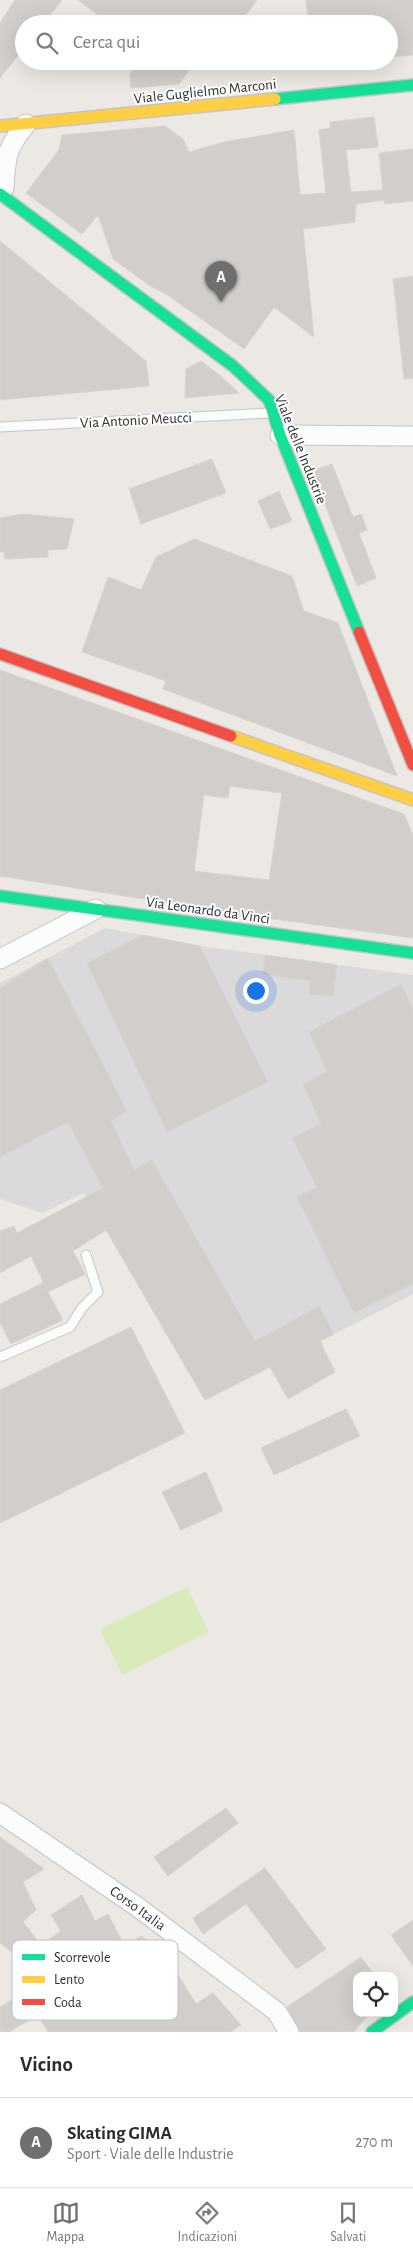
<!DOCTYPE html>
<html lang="it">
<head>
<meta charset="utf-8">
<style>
  body { margin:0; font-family:"Alegreya Sans",sans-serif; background:#f2f2f3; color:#2b2b33 }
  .controls { position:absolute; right:15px; bottom:15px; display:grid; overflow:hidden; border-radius:10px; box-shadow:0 5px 20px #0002 }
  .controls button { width:45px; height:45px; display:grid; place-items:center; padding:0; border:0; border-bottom:1px solid #e1e1e2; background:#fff; color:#2b2b33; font:25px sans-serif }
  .you { position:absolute; left:255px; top:990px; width:18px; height:18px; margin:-12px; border:4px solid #fff; border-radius:50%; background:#1a73e8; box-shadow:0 0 0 8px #1a73e833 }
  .badge { display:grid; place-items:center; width:32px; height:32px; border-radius:50%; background:#706f6e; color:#fff; font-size:16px; font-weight:700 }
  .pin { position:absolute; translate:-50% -41px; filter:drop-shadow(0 1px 2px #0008) }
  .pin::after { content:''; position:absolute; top:26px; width:18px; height:15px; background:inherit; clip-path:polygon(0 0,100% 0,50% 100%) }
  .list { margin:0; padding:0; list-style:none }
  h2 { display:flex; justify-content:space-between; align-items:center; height:65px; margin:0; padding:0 20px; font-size:21px }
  h2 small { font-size:16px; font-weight:400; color:#7c7c81 }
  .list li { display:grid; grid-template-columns:32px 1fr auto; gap:15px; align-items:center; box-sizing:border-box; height:90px; padding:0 20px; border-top:1px solid #e1e1e2 }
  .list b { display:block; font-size:19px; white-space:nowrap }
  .list p { margin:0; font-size:16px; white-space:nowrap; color:#7c7c81 }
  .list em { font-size:16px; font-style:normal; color:#7c7c81 }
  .icon { flex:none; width:28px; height:28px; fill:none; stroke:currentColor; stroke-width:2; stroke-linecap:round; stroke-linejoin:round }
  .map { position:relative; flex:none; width:413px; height:2032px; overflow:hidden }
  .search { position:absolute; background:#fff; box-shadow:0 5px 20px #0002; left:15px; right:15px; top:15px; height:55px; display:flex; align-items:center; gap:12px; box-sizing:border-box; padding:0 18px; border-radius:28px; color:#7c7c81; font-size:19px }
  .sheet { height:155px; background:#fff }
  nav { display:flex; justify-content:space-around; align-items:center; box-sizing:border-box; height:70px; border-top:1px solid #e1e1e2; background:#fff; font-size:14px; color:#7c7c81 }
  nav a { display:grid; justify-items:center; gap:2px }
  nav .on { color:#706f6e }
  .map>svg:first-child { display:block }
  .industrial { fill:#dcd9db }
  .pitch { fill:#d9eabb }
  .building { fill:#d1cecb; stroke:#d7d4d0; fill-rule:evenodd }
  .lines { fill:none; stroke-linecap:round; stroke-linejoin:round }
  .lane-casing { stroke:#c5c4c5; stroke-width:11 }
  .street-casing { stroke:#c5c4c5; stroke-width:21 }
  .fast-casing { stroke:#c5c4c5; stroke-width:14 }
  .slow-casing { stroke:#c5c4c5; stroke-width:14 }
  .jam-casing { stroke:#c5c4c5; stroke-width:14 }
  .lane { stroke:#fcfcfb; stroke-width:9 }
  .street { stroke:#fcfcfb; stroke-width:19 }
  .fast { stroke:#16e098; stroke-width:11 }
  .slow { stroke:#ffcf43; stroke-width:11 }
  .jam { stroke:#f24e42; stroke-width:11 }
  .labels { text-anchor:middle; stroke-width:4; stroke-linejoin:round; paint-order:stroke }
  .street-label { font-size:15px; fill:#2e2e2e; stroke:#fff }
  .key { fill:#fff; stroke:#c0c0c0; stroke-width:1 }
  .key-label { font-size:14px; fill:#2e2e2e }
</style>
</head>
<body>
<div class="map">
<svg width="413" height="2032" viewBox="0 0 413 2032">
  <rect width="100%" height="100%" fill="#ece8e4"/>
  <path class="industrial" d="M105 928 200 946 413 975V1294L205 1400 84 1193 42 1213 0 1199V983Z"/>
  <path class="pitch" d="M187 1587 209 1632 122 1675 100 1629Z"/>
  <path class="building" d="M15 0H62L43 24H24V48L0 78V23Z
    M78 0H257L239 24H110Z
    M306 0H413V55L389 57V24H309Z
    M140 61H196L179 84 131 88 130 74Z
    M374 117 378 147 346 150 351 192 383 190 379 153 413 149V201L385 204 384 200 356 204 355 222 303 229 314 337 274 307 244 349 166 294 152 287 113 259 98 215 82 234 26 193 59 150 62 135 165 126 183 139 189 152 224 142 294 130 300 195 326 193 319 130 330 128V122Z
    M0 241 146 361 149 386 0 400Z
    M413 276V378L404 379 393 279Z
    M201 361 223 378 239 393 185 398 186 369Z
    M212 459 226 493 141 524 129 489Z
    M332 464 353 517 361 514 367 530 359 533 376 578 357 586 312 471Z
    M279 491 292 521 270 529 258 501Z
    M23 514 74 519 67 549 48 550V557L5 559 4 552H0V518Z
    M194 539 292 576 304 611 338 623 397 776 163 689 166 681 82 652 108 577 141 590 156 557Z
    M0 670 404 814 413 835V938L237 914 0 876ZM230 786 282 793 269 880 194 871 204 795 228 798Z
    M142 935 200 946 268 1082 167 1132 87 963Z
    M265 955 337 965 333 996 309 994 310 981 263 974Z
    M48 958 127 1111 111 1121 134 1170 152 1160 255 1341 319 1306 334 1334 320 1341 335 1372 288 1399 270 1367 205 1400 106 1230 73 1251 85 1274 48 1292 31 1256 0 1273V1231L14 1226 17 1233 103 1188 68 1122 0 1157V988Z
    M401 984 413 1009V1284L354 1313 297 1197 317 1187 292 1138 321 1124 303 1084 327 1072 309 1032Z
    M43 1283 63 1320 11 1344 0 1323V1304Z
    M131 1327 185 1433 0 1523V1390Z
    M346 1409 360 1436 274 1475 261 1448Z
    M206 1472 223 1511 181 1530 162 1492Z
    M226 1808 238 1823 168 1876 154 1857Z
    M0 1837 44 1869 23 1882 36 1910 23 1922 41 1945 61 1931 51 1915 82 1895 95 1921 108 1914 123 1943 88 1962 113 1994 139 1981 120 1950 141 1936 163 1950 196 2004 213 1993 241 2025 230 2032H48L38 2015 9 2032H0V2007L47 1979 32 1958 24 1962 0 1943Z
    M265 1868 326 1949 296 1969 246 1904 203 1934 193 1918Z
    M413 1920V1966L391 1935Z
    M361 1957 375 1976H357V2013H372L363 2020 354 2032H300L287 2007Z"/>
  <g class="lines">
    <g class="lane-casing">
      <path id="lane" d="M0 427 269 413
        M0 1357 70 1327 82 1308 98 1292 86 1255"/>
    </g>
    <g class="street-casing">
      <path id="street" d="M4 188C6 156 6 149 26 124
        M280 435 413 436
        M0 959 96 909
        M0 1813 139 1908 277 2012 289 2032"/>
    </g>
    <g class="fast-casing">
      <path id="fast" d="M275 99 413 85
        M0 194 233 366 269 400 280 435 359 632
        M0 896 413 953
        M372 2032 413 2002"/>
    </g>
    <g class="slow-casing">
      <path id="slow" d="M0 126 275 99
        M231 736 413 800"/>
    </g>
    <g class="jam-casing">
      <path id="jam" d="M359 632 413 765
        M0 654 231 736"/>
    </g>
    <use href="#lane" class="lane"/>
    <use href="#street" class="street"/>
    <use href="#fast" class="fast"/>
    <use href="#slow" class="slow"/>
    <use href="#jam" class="jam"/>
  </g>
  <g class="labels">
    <g class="street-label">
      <text transform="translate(205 91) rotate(-6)" y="5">Viale Guglielmo Marconi</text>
      <text transform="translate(136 420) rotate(-3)" y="5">Via Antonio Meucci</text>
      <text transform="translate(301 449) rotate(68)" y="5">Viale delle Industrie</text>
      <text transform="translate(208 910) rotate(8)" y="5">Via Leonardo da Vinci</text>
      <text transform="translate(138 1908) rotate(36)" y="5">Corso Italia</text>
    </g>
  </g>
  <rect x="12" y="1940" width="166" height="80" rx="8" class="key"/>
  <rect x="22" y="1954" width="23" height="6" fill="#16e098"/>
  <rect x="22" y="1976" width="23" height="7" fill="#ffcf43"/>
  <rect x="22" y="1999" width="23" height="6" fill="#f24e42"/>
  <g class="key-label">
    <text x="54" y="1962">Scorrevole</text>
    <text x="54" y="1984">Lento</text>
    <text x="54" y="2007">Coda</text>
  </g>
</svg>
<div class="controls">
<button><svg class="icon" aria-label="locate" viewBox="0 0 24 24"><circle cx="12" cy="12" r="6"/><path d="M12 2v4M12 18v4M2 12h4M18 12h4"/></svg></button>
</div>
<div class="you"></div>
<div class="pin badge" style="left:221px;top:302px">A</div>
<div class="search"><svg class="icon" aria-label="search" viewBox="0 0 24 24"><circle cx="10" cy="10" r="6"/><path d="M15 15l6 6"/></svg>Cerca qui</div>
</div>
<section class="sheet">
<h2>Vicino<small></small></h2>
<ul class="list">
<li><span class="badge">A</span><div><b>Skating GIMA</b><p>Sport · Viale delle Industrie</p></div><em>270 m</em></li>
</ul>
</section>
<nav>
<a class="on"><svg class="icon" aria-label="map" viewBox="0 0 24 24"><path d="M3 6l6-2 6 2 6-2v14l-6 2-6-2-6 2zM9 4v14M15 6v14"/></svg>Mappa</a>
<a><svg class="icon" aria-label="directions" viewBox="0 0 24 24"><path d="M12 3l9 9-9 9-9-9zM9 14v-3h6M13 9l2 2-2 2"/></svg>Indicazioni</a>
<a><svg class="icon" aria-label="saved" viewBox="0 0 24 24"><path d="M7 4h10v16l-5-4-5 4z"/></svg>Salvati</a>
</nav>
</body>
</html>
